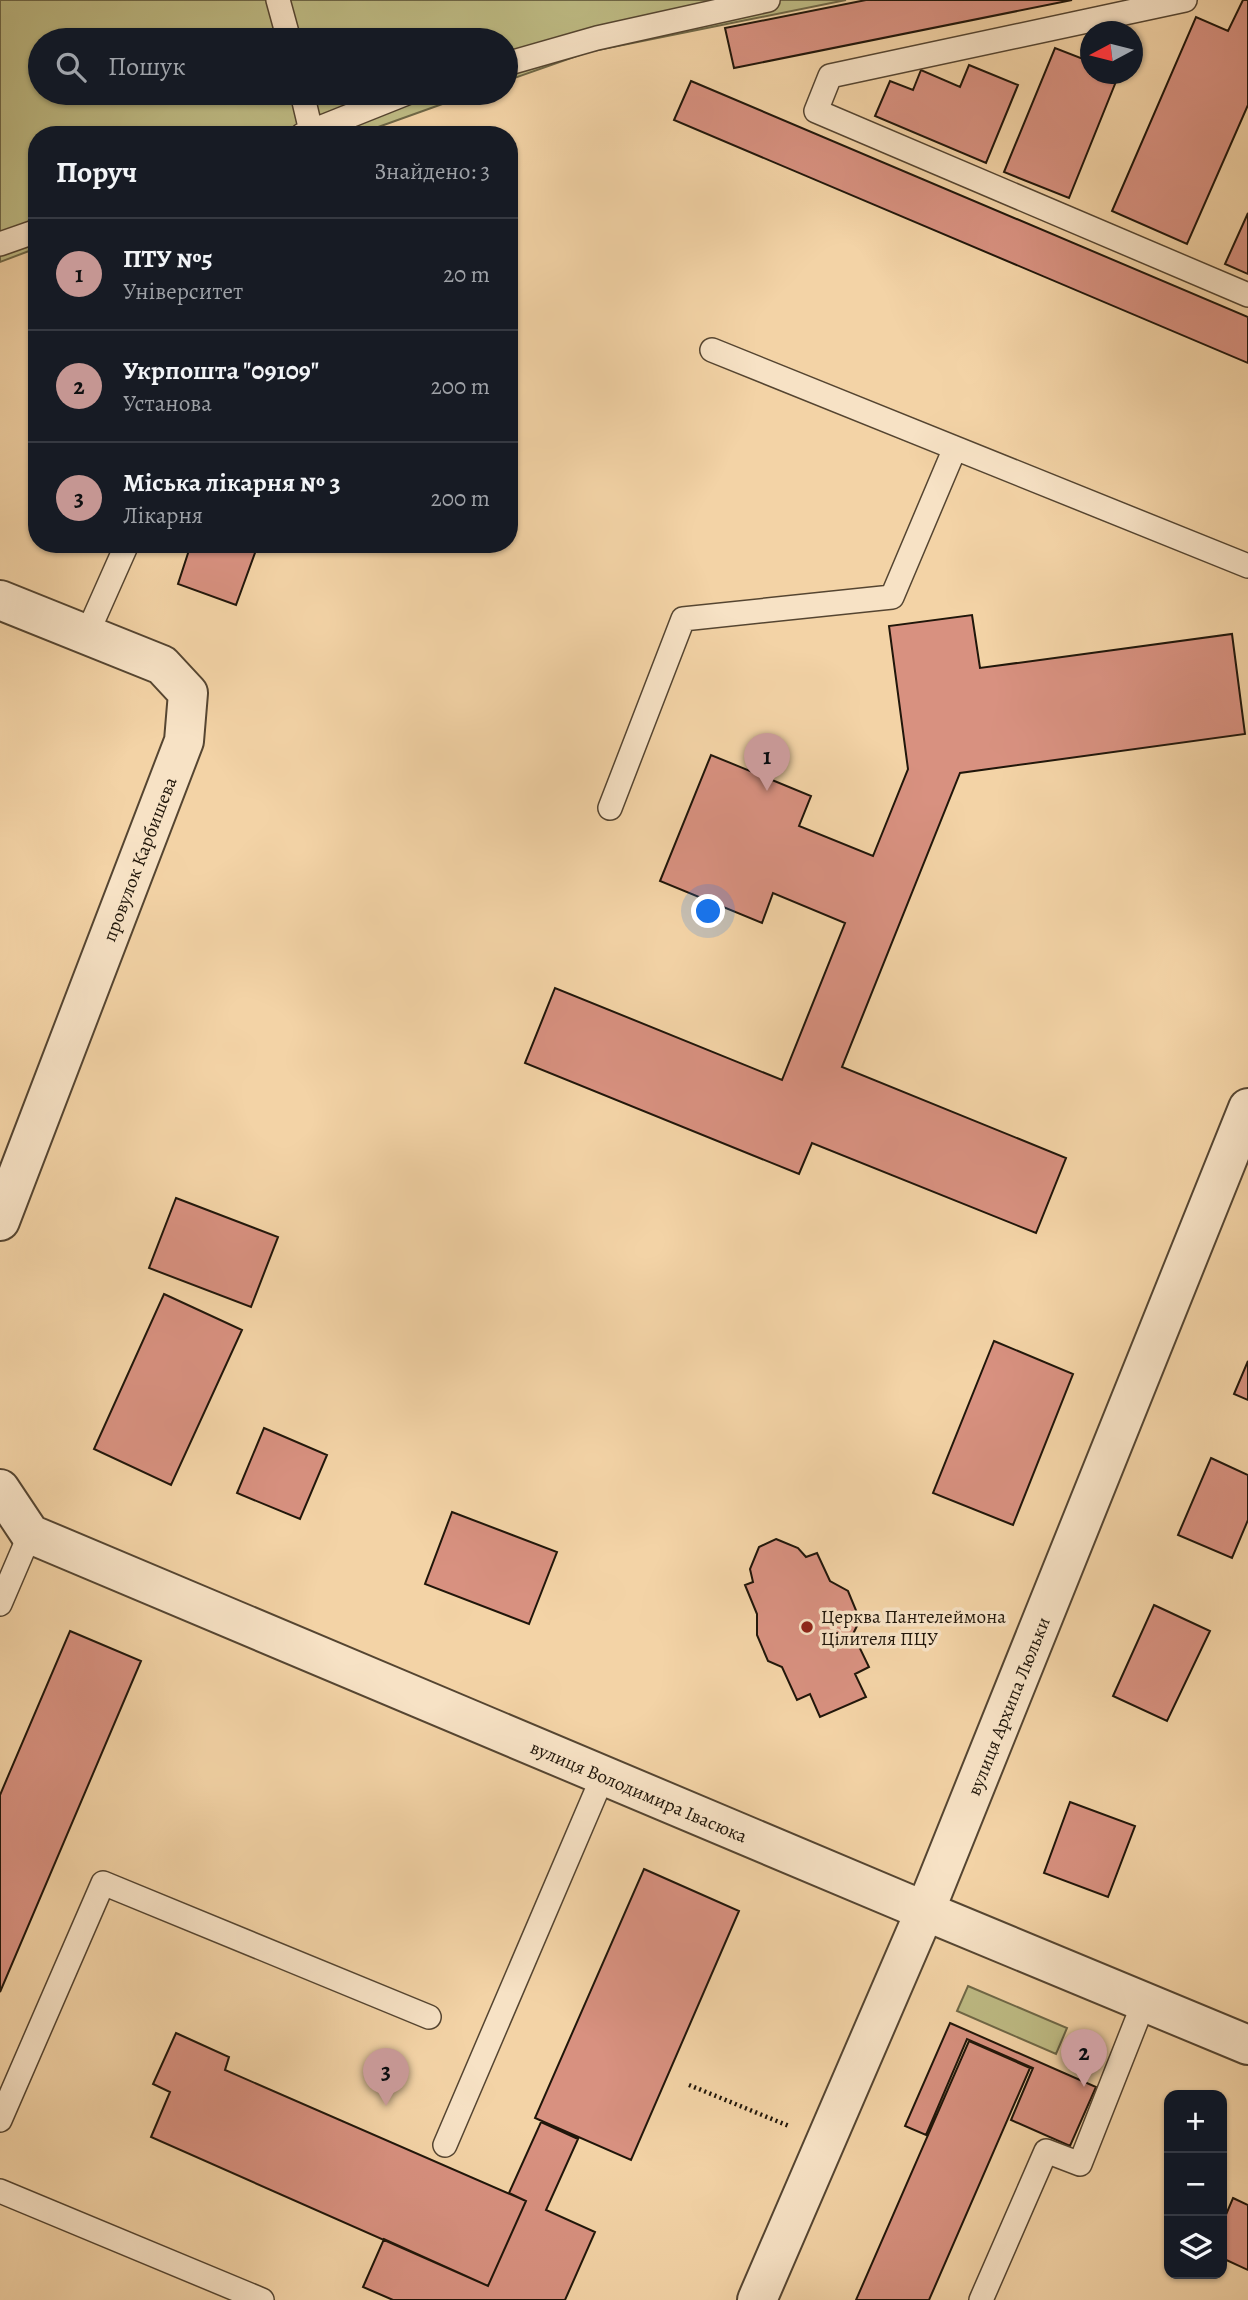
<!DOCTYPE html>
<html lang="uk">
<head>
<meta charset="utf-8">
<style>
  body { margin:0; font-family:Alegreya,serif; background:#242831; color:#f1f3f6 }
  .controls { position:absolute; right:21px; bottom:21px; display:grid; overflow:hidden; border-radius:14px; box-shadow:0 2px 5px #0004 }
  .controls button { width:63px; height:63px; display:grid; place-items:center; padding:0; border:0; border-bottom:2px solid #363941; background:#171b24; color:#f1f3f6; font:35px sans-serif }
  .compass { position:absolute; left:1080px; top:21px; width:63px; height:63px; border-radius:50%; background:#171b24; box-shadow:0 2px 5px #0004; rotate:263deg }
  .you { position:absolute; left:709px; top:912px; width:24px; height:24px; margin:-18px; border:5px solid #fff; border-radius:50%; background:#1a73e8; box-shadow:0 0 0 10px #1a73e833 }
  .badge { display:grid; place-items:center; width:46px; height:46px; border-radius:50%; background:#c59692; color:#111; font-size:23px; font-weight:700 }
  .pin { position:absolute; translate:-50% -58px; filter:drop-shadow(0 2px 4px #0008) }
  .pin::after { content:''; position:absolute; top:37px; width:24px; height:21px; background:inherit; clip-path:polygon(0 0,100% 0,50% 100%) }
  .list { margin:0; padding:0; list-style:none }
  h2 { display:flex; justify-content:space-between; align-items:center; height:91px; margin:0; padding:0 28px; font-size:30px }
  h2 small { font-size:23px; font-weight:400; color:#9ea1a6 }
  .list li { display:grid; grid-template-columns:46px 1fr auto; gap:21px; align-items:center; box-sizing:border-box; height:112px; padding:0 28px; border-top:2px solid #363941 }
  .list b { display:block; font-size:26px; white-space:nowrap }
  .list p { margin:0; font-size:23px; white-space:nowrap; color:#9ea1a6 }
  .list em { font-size:23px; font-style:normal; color:#9ea1a6 }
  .icon { flex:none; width:38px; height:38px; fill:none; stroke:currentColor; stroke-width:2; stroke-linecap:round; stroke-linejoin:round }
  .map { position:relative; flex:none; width:1248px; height:2300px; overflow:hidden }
  .search { position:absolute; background:#171b24; box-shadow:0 2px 5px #0004; left:28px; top:28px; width:490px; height:77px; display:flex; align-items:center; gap:18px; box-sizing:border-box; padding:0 24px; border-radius:38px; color:#9ea1a6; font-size:26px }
  .panel { position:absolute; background:#171b24; box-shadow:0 2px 5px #0004; left:28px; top:126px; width:490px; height:427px; border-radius:28px }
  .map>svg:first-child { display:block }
  .green { fill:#bebb84; stroke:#6f6847; stroke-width:2 }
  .building { fill:#d89180; stroke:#20160a; stroke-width:2 }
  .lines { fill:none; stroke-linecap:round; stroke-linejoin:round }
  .service-casing { stroke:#554531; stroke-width:26 }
  .minor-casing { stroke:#554531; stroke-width:42 }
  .tertiary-casing { stroke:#554531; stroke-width:42 }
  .path { stroke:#20160a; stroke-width:4.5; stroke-dasharray:2 3.5; stroke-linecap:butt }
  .service { stroke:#f7e2c5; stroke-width:23 }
  .minor { stroke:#f7e2c5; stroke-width:38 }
  .tertiary { stroke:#f7e2c5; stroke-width:38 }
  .poi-dot { fill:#8f2418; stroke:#f7e2c5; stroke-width:2.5 }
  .labels { text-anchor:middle; stroke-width:7; stroke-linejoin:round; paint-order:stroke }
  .street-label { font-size:19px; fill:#20160a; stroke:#f7e2c5 }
  .poi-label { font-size:19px; fill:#20160a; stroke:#f7e2c5; text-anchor:start }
</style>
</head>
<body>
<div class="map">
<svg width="1248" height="2300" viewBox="0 0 1248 2300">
  <rect width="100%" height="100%" fill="#f3d3a6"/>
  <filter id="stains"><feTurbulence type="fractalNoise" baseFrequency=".00286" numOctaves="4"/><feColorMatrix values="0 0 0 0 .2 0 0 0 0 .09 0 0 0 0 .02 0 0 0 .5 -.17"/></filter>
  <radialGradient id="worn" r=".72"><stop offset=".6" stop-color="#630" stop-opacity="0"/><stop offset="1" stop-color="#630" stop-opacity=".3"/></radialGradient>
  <path class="green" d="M0 0H846L588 52 506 81V40H40V93H473L356 135H37V248L0 262Z
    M968 1986 1067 2028 1056 2054 957 2011Z"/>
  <path class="building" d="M866 0H1072L734 68 725 28Z
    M1243 0H1248V105L1187 244 1112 211 1196 17 1228 31Z
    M1090 40V74H1119L1069 198 1004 172 1055 48 1083 59Z
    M969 65 1018 85 986 163 875 116 890 81 913 90 921 70 960 87Z
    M691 81 1248 317V363L674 120Z
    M1248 213V274L1225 264Z
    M191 544H239L256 550 236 605 178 584Z
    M972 615 980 668 1232 634 1245 734 960 773 842 1067 1066 1158 1036 1233 812 1143 799 1174 525 1063 555 988 782 1080 845 923 773 893 762 923 660 881 711 755 811 796 799 826 873 856 908 769 889 626Z
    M176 1198 278 1237 251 1307 149 1268Z
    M164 1294 242 1330 171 1485 94 1449Z
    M994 1341 1073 1374 1013 1525 933 1493Z
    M1248 1361V1400L1234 1394Z
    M264 1428 327 1455 300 1519 237 1493Z
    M1211 1458 1248 1475V1520L1232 1558 1178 1535Z
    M452 1512 557 1552 529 1624 425 1584Z
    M776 1539 798 1548 806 1557 817 1553 830 1581 848 1591 860 1620 853 1634 869 1667 855 1674 866 1697 820 1717 810 1694 797 1700 782 1667 768 1661 757 1635V1614L745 1585 753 1582 750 1569 759 1547Z
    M1154 1605 1210 1631 1167 1721 1113 1696Z
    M70 1631 141 1661 0 1992V1795Z
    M1070 1802 1135 1826 1108 1897 1044 1873Z
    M644 1869 739 1911 631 2160 535 2118Z
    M950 2023 1096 2087 1070 2146 1011 2120 1033 2068 967 2039 926 2135 905 2126Z
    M176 2033 229 2057 225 2070 526 2201 488 2286 151 2137 170 2092 153 2084Z
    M969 2041 1030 2068 929 2300H856Z
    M541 2122 578 2139 546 2210 595 2232 565 2300H393L363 2287 384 2239 488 2286 526 2201 509 2193Z
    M1233 2198 1248 2205V2270L1222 2258V2224Z"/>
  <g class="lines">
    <g class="service-casing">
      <path id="service" d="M278 0 289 40
        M1185 0 830 76 816 111 1248 295
        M506 64 597 38 768 0
        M302 93 311 131
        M302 135 407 93
        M0 244 37 231
        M712 350 1248 566
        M87 634 127 544
        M610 808 683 619 892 597 955 448
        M0 1604 30 1534
        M0 2120 103 1883 429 2017
        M445 2145 603 1776
        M0 2191 262 2300
        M981 2300 1046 2151 1080 2164 1144 2002"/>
    </g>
    <g class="minor-casing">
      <path id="minor" d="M0 600 162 665 188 693 184 741 0 1221
        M0 1489 30 1534 925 1911 1248 1108"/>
    </g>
    <g class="tertiary-casing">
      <path id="tertiary" d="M757 2300 925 1911 1248 2045"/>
    </g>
    <path class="path" d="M689 2085 789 2126"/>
    <use href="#service" class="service"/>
    <use href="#minor" class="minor"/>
    <use href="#tertiary" class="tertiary"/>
  </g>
  <circle class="poi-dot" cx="807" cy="1627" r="7"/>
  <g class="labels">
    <g class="street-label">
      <text transform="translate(139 859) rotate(-69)" y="7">провулок Карбишева</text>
      <text transform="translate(1008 1706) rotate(-68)" y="7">вулиця Архипа Люльки</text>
      <text transform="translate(639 1791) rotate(23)" y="7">вулиця Володимира Івасюка</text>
    </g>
    <g class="poi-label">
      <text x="821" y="1623">Церква Пантелеймона<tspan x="821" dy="22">Цілителя ПЦУ</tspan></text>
    </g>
  </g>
  <rect width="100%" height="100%" filter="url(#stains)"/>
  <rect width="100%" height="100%" fill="url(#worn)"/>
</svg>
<div class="controls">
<button>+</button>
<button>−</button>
<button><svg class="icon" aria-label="layers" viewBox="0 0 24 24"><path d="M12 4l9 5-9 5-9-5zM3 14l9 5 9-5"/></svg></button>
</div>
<svg class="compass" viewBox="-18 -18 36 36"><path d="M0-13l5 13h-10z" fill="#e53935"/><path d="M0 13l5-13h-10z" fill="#9ea1a6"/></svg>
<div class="you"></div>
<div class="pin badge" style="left:767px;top:791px">1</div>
<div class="pin badge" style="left:1084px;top:2087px">2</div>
<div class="pin badge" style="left:386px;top:2106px">3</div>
<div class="search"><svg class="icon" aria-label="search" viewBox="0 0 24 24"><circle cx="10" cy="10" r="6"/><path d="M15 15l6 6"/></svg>Пошук</div>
<section class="panel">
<h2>Поруч<small>Знайдено: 3</small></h2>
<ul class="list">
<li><span class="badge">1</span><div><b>ПТУ №5</b><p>Університет</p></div><em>20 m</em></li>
<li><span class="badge">2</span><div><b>Укрпошта &quot;09109&quot;</b><p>Установа</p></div><em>200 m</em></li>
<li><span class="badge">3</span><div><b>Міська лікарня № 3</b><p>Лікарня</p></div><em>200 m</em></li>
</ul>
</section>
</div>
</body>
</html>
